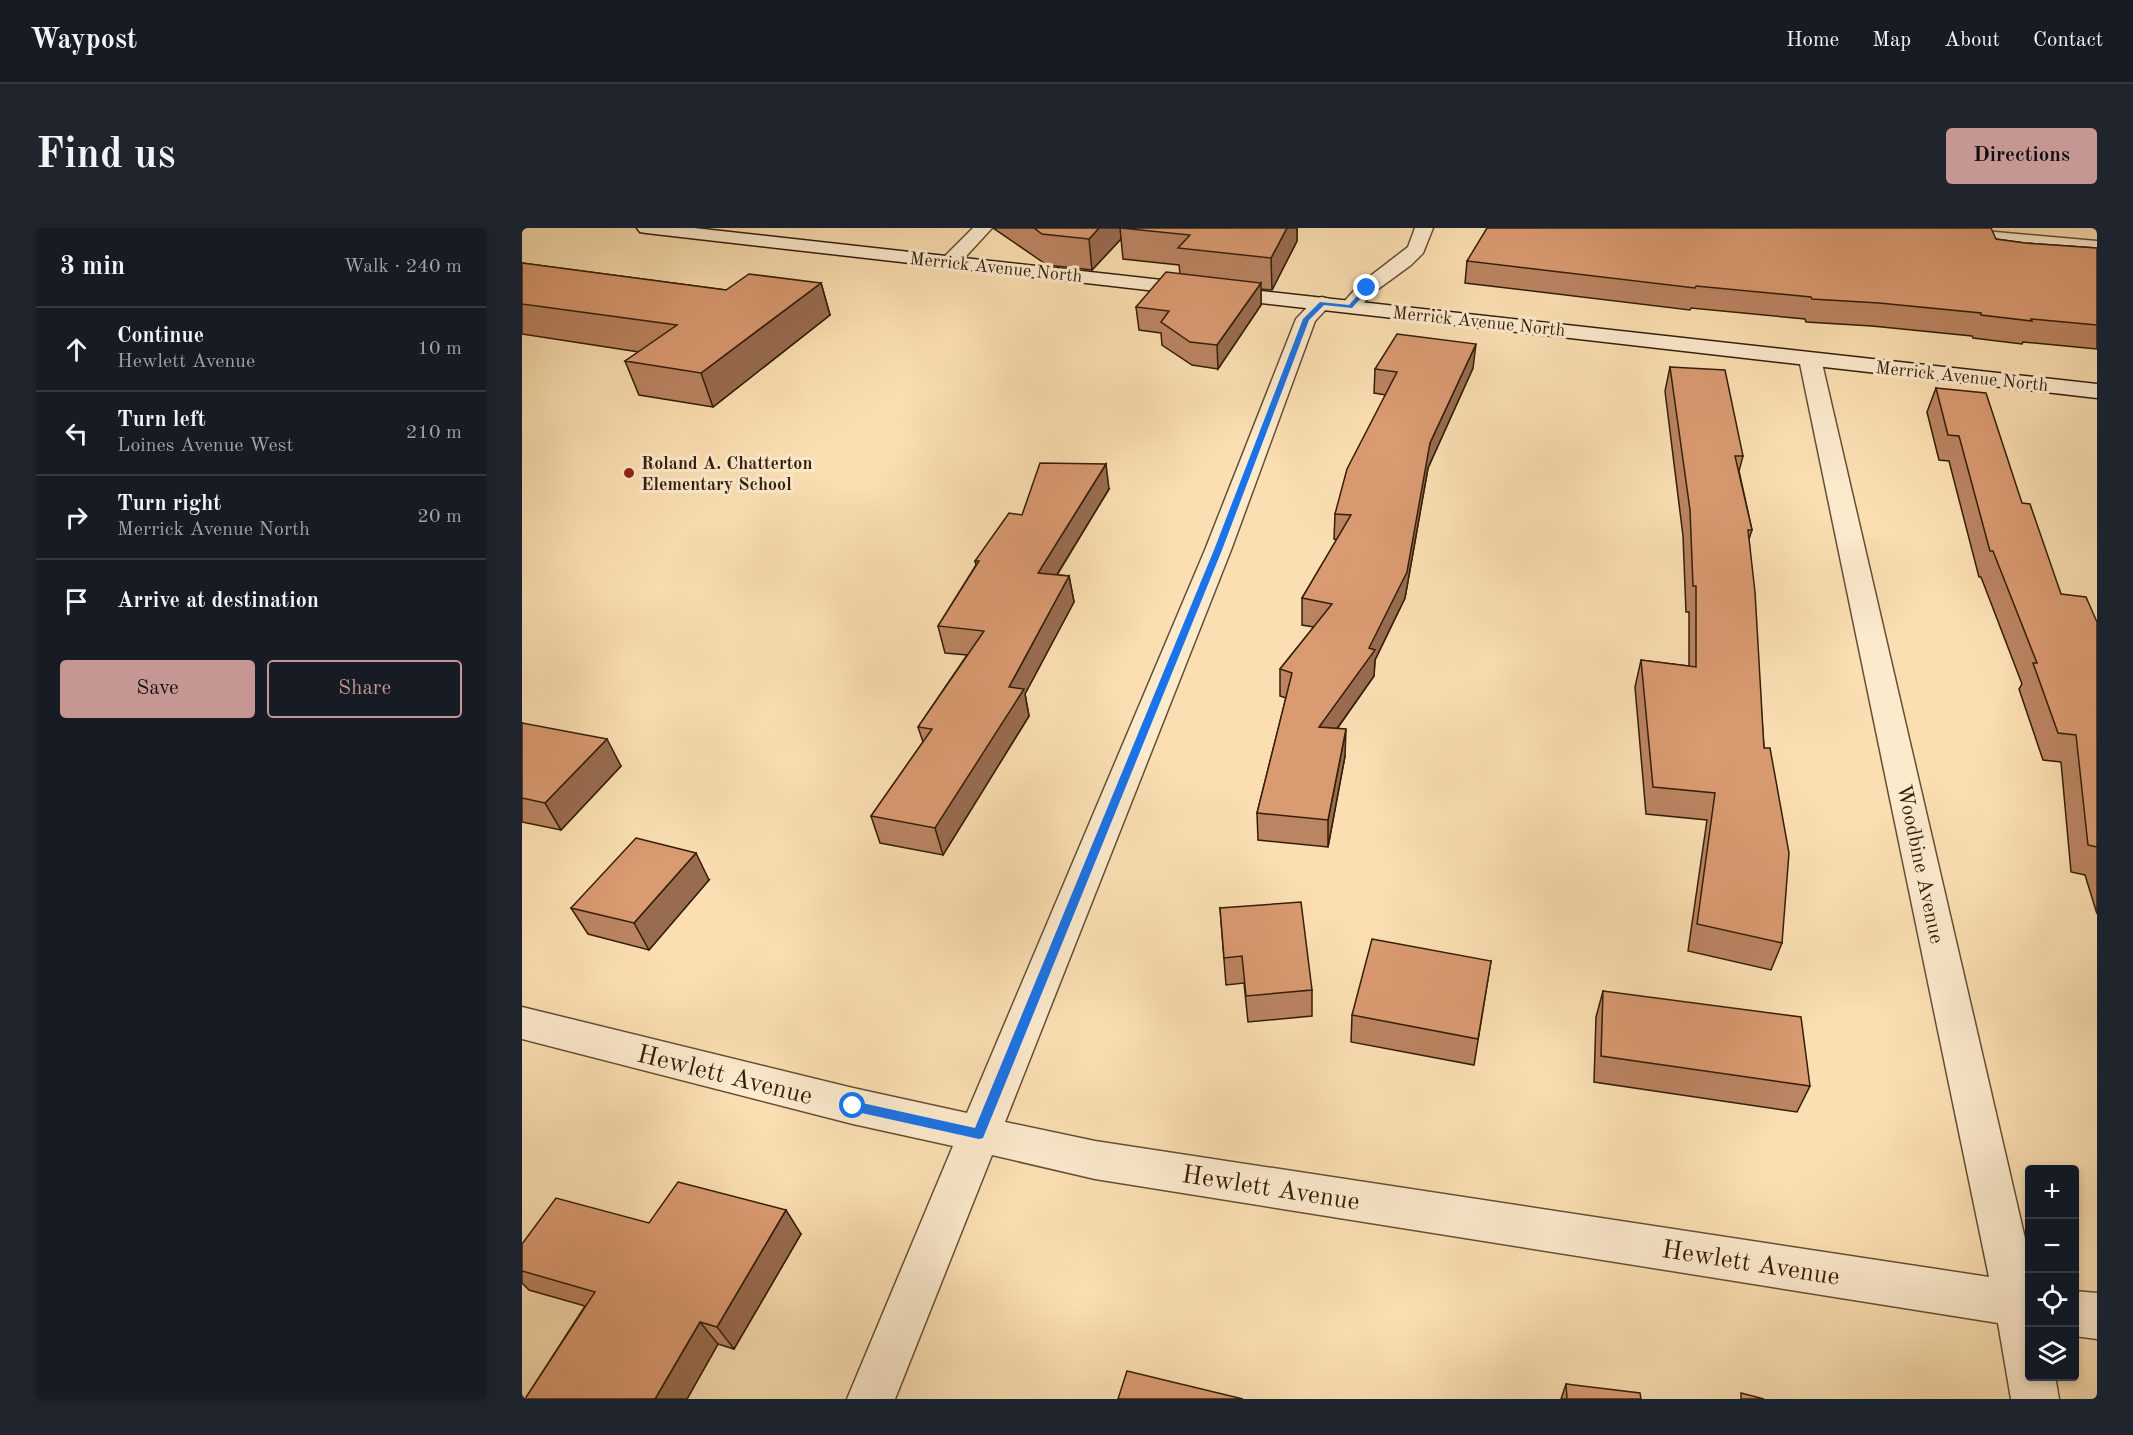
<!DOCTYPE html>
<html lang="en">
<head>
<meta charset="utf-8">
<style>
  body { margin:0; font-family:"Old Standard TT",serif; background:#20242c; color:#f1f3f6 }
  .controls { position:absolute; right:18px; bottom:18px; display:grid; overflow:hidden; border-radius:6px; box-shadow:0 3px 9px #0003 }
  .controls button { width:54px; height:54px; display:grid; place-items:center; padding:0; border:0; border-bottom:2px solid #363941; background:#171b24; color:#f1f3f6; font:30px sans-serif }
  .stop { position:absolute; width:18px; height:18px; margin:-14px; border:4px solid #1a73e8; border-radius:50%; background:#fff }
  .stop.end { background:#1a73e8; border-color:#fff; box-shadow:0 2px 6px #0008 }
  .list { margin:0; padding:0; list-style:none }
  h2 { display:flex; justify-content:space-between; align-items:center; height:78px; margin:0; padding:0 24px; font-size:26px }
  h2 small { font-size:20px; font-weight:400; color:#9ea1a6 }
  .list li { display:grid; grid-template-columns:39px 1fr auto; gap:18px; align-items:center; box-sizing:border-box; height:84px; padding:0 24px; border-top:2px solid #363941 }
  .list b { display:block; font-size:22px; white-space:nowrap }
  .list p { margin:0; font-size:20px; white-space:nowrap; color:#9ea1a6 }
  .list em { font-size:20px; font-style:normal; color:#9ea1a6 }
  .actions { display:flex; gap:12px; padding:18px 24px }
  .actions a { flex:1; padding:14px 0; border:2px solid #c59692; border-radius:6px; text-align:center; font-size:21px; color:#c59692 }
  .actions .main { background:#c59692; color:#111 }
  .icon { flex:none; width:33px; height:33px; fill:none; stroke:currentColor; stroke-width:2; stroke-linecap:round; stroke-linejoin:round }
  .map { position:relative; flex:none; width:1575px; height:1171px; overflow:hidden; border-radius:6px }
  header { display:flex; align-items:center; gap:36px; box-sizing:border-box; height:84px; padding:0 30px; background:#171b24; border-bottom:2px solid #363941 }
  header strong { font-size:28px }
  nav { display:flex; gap:33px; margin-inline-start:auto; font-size:21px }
  .intro { display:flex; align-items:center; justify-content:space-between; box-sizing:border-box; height:144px; padding:0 36px }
  h1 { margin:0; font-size:42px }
  .button { padding:15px 27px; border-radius:6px; background:#c59692; color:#111; font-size:21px; font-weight:700 }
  main { display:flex; gap:36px; padding:0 36px }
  aside { flex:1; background:#171b24; border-radius:6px; box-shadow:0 3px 9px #0003 }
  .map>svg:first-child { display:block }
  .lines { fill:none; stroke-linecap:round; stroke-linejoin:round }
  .minor-casing { stroke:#654e32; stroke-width:3 }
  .secondary-casing { stroke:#331e08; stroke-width:3 }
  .minor { fill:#fceacd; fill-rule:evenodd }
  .secondary { fill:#fceacd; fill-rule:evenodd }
  .wall { fill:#bb8462; stroke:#331e08; stroke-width:1.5 }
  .shaded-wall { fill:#996c50; stroke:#331e08; stroke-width:1.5 }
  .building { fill:#da9a72; stroke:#331e08; stroke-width:1.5 }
  .route { fill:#1a73e8 }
  .poi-dot { fill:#8f2418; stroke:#fceacd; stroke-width:2 }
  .labels { text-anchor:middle; stroke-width:6; stroke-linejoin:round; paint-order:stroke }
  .far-street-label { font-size:18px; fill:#331e08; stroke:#fceacd }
  .far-poi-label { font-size:18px; font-weight:bold; fill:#331e08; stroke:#fceacd; text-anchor:start }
  .street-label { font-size:21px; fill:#331e08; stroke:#fceacd }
  .near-street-label { font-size:26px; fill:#331e08; stroke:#fceacd }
</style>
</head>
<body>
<header>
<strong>Waypost</strong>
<nav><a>Home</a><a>Map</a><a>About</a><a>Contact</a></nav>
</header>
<div class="intro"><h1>Find us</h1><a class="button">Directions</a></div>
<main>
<aside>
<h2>3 min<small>Walk · 240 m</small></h2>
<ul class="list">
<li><svg class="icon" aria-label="ahead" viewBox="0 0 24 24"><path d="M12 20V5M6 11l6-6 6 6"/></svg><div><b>Continue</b><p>Hewlett Avenue</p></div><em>10 m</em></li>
<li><svg class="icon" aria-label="left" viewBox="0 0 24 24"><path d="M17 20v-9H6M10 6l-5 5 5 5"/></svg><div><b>Turn left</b><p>Loines Avenue West</p></div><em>210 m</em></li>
<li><svg class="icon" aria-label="right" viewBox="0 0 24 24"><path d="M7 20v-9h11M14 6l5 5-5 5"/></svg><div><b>Turn right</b><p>Merrick Avenue North</p></div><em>20 m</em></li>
<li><svg class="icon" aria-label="arrive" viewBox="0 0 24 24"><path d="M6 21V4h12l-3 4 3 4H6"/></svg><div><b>Arrive at destination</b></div></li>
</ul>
<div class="actions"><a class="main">Save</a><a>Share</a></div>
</aside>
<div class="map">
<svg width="1575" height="1171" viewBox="0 0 1575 1171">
  <rect width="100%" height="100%" fill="#fbdfb2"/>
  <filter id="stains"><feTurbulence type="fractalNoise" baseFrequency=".00333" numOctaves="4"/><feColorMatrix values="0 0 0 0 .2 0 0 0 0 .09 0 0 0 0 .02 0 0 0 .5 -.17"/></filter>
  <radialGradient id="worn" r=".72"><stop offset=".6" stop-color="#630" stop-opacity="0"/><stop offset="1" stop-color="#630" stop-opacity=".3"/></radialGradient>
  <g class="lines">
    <g class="minor-casing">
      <path id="minor" d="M451 0H470L435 38H421L419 34 421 30Z
        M893 0H911L901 25 889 37 852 64 835 82H821L818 78 838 56 886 19Z
        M1361 0H1429L1575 13V25L1370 5 1364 4Z
        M800 69 807 71 810 75 793 93 709 322 483 894 573 913 1467 1049 1277 131 1280 126 1288 125 1296 126 1299 131 1508 1032V1148H1533L1537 1171H1489L1476 1095 573 951 470 927 373 1171H325L431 918 331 896 0 811V779L331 860 445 885 683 322 774 91 793 71Z
        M1552 1063 1575 1065V1111L1552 1108Z"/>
    </g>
    <g class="secondary-casing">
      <path id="secondary" d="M115 0H172L1575 156V170L124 5 118 4Z"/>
    </g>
    <use href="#minor" class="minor"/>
    <use href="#secondary" class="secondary"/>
  </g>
  <path class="wall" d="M471 0H775V13L750 62 739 61V77L696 141 670 137 640 117 639 105 617 102 614 79 658 46 657 37 601 31 599 11 570 42 525 37Z
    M1474 11 1503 15 1575 20V121L1501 114 1500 116 1451 110 1450 108 1350 98 1284 94 1283 91 1169 80 1168 82 943 55 945 33Z
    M0 35 204 62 299 55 308 87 191 179 117 167 103 133 117 124 0 106Z
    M1148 139 1221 228 1217 243 1230 302 1227 311 1242 520 1260 715 1249 742 1166 723 1185 592 1124 586 1113 459 1119 432 1167 438V384H1164L1161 308 1143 163Z
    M951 140 906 240 883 370 853 432 852 448 815 501 823 528 806 619 736 612 735 585 764 470 758 468V441L792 399 780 397V370L815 312 812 311 813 286 864 167 852 165 853 141Z
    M1414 160 1500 275 1539 366 1575 394V686L1563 647 1549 644 1539 534 1521 532 1497 461 1500 456 1459 349H1457L1427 233 1417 232 1405 184Z
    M587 261 535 347 547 348 552 374 503 466 507 488 421 627 358 615 349 588 401 514 396 499 445 427 423 425 416 398 454 337 453 333 500 287Z
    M0 495 99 538 39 602 0 594Z
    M187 652 127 722 66 706 49 680Z
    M698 680 790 762V788L726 794 722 755 704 757Z
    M969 733 952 837 829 814 830 787Z
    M1081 763 1288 858 1275 884 1072 854 1074 789Z
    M127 995 279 1006 212 1121 196 1116 165 1171H3L63 1078 7 1062 0 1055V1016Z
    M1044 1156 1119 1171H1039Z"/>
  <path class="shaded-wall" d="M577 0H598L599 11 570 42 567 11Z
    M765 0H775V13L750 62 749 30Z
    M299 55 308 87 191 179 179 145Z
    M739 55V77L696 141 695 117Z
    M954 116 951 140 906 240 883 370 853 432 852 448 797 526V499L847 420 908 215Z
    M584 236 587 261 520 371 516 345Z
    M547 348 552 374 503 466 507 488 421 627 413 600 487 459Z
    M824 501 823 528 806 619V592Z
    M85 511 99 538 39 602 23 575Z
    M174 625 187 652 127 722 112 695Z
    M264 982 279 1006 212 1121 195 1099Z
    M178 1094 196 1116 165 1171H133Z"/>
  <path class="building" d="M512 0H577L567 11 520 6Z
    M599 0H765L749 30 656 20 668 7Z
    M965 0H1469L1474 11 1503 15 1575 20V97L1509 91 1510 93 1459 87V85L1357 75 1290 71 1289 69 1174 58 1173 60 945 33Z
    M0 35 204 62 227 46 299 55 179 145 103 133 155 97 0 76Z
    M644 44 739 55 695 117 668 114 639 94 647 83 614 79Z
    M875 106 954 116 908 215 885 344 847 420 853 422 797 499 824 501 806 592 735 585 770 445 758 441 810 376 780 370 829 287 813 286 825 241 875 144 853 141Z
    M1148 139 1203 142 1221 228H1213L1230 302H1226L1233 364 1242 520H1248L1267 625 1260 715 1175 696 1193 565 1131 559 1119 432 1174 439V358H1171L1168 282Z
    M1414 160 1464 165 1500 275 1508 276 1539 366 1564 369 1575 394V619L1566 617 1554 507 1536 505 1511 435H1515L1471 323H1468L1437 208 1426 207Z
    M518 235 584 236 516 345 547 348 487 459 502 461 413 600 349 588 410 501 396 499 462 403 416 398 457 333H453L487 285 500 287Z
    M0 495 85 511 23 575 0 570Z
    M114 610 174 625 112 695 49 680Z
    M779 674 790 762 724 768 720 728 702 730 698 680Z
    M850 711 969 733 956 811 830 787Z
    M1081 763 1279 789 1288 858 1079 828Z
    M156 954 264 982 195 1099 178 1094 133 1171H3L73 1064 0 1043V1016L34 970 127 995Z
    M605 1143 721 1171H596Z
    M1044 1156 1118 1165 1119 1171H1045Z
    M1219 1165 1242 1171H1219Z"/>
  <path class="route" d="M843 59 848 60 830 80 802 77 787 92 700 322 461 910 457 911 326 882 325 878 331 873 453 900 692 322 781 91 798 74 827 77Z"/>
  <circle class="poi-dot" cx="107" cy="245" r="6"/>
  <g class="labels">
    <g class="far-street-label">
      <text transform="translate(474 39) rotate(6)" y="6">Merrick Avenue North</text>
      <text transform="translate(957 93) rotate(6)" y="6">Merrick Avenue North</text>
      <text transform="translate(1440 148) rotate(6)" y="6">Merrick Avenue North</text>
    </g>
    <g class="far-poi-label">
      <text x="119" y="241">Roland A. Chatterton<tspan x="119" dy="21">Elementary School</tspan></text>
    </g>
    <g class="street-label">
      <text transform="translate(1399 636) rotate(78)" y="7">Woodbine Avenue</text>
    </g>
    <g class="near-street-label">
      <text transform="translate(203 846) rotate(14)" y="9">Hewlett Avenue</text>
      <text transform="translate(749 959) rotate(9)" y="9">Hewlett Avenue</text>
      <text transform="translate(1229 1034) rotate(9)" y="9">Hewlett Avenue</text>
    </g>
  </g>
  <rect width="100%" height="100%" filter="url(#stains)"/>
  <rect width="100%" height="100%" fill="url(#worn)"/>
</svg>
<div class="controls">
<button>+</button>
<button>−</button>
<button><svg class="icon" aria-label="locate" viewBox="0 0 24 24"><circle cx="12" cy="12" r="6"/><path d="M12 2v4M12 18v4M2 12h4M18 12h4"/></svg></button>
<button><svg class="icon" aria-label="layers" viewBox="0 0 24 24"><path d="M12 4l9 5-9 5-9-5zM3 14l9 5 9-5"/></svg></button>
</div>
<div class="stop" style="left:331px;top:878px"></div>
<div class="stop end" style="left:845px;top:60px"></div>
</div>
</main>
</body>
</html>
